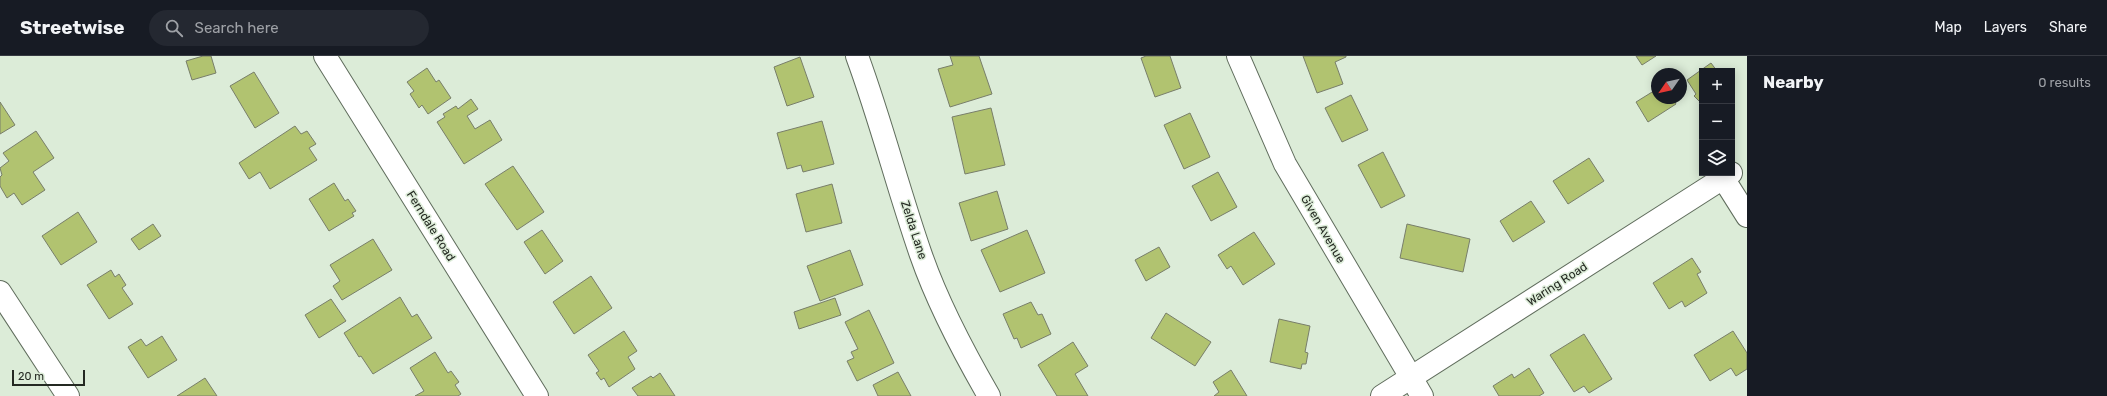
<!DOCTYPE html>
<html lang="en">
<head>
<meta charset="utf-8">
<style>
  body { margin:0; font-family:Rubik,sans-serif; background:#242831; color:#f1f3f6 }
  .controls { position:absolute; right:12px; top:12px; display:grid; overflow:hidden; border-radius:0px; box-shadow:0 2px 10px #0003 }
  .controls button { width:36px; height:36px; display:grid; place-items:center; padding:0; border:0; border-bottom:1px solid #363941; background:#171b24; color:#f1f3f6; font:20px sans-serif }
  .compass { position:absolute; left:1651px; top:12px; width:36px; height:36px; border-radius:50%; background:#171b24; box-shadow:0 2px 10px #0003; rotate:236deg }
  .scale { position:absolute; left:12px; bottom:10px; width:73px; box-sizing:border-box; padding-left:4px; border:2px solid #242922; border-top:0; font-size:11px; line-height:14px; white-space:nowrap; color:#242922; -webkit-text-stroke:3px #dcecd8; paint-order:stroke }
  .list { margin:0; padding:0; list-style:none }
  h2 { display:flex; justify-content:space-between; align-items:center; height:52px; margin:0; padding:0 16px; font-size:17px }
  h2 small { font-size:13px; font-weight:400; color:#9ea1a6 }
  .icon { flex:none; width:22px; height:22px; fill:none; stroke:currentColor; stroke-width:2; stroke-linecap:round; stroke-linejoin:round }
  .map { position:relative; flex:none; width:1747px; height:340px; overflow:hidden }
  header { display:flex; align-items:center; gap:24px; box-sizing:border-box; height:56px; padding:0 20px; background:#171b24; border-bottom:1px solid #363941 }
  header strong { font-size:19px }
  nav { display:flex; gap:22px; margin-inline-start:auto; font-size:14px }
  .search { width:280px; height:36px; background:#242831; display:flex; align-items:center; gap:10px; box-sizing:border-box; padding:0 14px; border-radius:22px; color:#9ea1a6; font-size:15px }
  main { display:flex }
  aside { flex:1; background:#171b24 }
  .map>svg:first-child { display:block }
  .building { fill:#b1c370; stroke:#787e6a }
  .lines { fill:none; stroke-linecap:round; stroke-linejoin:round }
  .minor-casing { stroke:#606d5d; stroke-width:24 }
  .tertiary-casing { stroke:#606d5d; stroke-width:24 }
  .minor { stroke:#fff; stroke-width:22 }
  .tertiary { stroke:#fff; stroke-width:22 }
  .labels { text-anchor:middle; stroke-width:3; stroke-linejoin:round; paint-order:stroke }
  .street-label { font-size:12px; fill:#242922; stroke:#dcecd8 }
</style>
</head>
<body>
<header>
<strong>Streetwise</strong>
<div class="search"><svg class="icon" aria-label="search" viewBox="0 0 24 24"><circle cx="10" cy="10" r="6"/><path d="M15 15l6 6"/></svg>Search here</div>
<nav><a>Map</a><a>Layers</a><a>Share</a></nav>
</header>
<main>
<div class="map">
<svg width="1747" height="340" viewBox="0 0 1747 340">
  <rect width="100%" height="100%" fill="#dcecd8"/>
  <path class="building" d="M203 0H211L216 17 192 24 186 5Z
    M950 0H979L992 38 950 51 938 13 953 9Z
    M1146 0H1170L1181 32 1155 41 1141 2Z
    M1303 0H1346V1L1335 6 1343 28 1317 37Z
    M1636 0H1656L1642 9Z
    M800 1 814 41 787 50 774 11Z
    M1711 7 1717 15H1702V48L1694 40 1696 38 1687 24Z
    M427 12 436 26 439 24 451 42 428 58 422 49 419 52 410 38 414 35 407 26Z
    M254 16 279 57 255 72 230 30Z
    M1657 33V42H1672L1676 48 1648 66 1636 46Z
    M1351 39 1368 74 1342 86 1325 52Z
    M471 43 478 53 467 60 475 73 490 64 502 84 464 108 437 66 445 61 443 58 456 50 458 53Z
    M0 46 15 69 0 78Z
    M991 52 1005 109 965 118 952 61Z
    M1190 57 1210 101 1184 113 1164 69Z
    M822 65 834 108 803 116 801 109 787 113 777 77Z
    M295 70 301 78 307 75 316 88 309 92 317 104 270 133 260 116 249 123 239 107Z
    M36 75 54 102 33 116 45 134 22 149 14 137 7 142 0 130V121L2 119 0 112 9 105 3 97Z
    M1383 96 1405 140 1381 152 1358 109Z
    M1589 102 1604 125 1568 148 1553 125Z
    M513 110 544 156 517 174 485 128Z
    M1218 116 1237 151 1211 165 1192 130Z
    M334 127 345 145 348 143 356 155 352 157 354 160 329 175 309 143Z
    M832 128 842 167 806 176 796 138Z
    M997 135 1008 173 971 185 959 147Z
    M1531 145 1545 166 1513 186 1500 165Z
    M78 156 97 186 61 209 42 180Z
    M153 168 161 180 139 194 131 183Z
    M1407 168 1470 183 1463 216 1400 202Z
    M542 174 563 205 545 218 524 186Z
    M1027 174 1045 217 1000 236 981 194Z
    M1254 176 1275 208 1243 229 1231 210 1227 213 1218 199Z
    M373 183 392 214 342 244 333 230 340 225 330 209Z
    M1159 191 1170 211 1146 225 1135 204Z
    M850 194 863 229 820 245 807 210Z
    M1692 202 1701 216 1697 218 1707 237 1685 251 1682 245 1669 253 1653 227Z
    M111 214 115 221 119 218 126 229 122 232 133 248 109 263 87 229Z
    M591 220 612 252 574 278 553 246Z
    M400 241 412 261 417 258 432 282 373 318 361 300 359 301 344 277Z
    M835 242 841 259 799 273 794 256Z
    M331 243 346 265 319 282 305 259Z
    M1031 246 1038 259 1042 258 1051 278 1021 292 1017 282 1014 283 1003 258Z
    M869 254 894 307 857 325 847 305 854 302 851 296 858 293 845 266Z
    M1166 257 1211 286 1195 310 1151 282Z
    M1279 263 1310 270 1305 296 1308 297 1306 308H1302L1301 313 1270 306Z
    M624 275 637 295 628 301 635 313 609 331 604 322 601 324 596 317 599 315 588 299Z
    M1733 275 1747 297V313L1736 320 1731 312 1710 325 1694 299Z
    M1584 278 1612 323 1589 337 1584 330 1574 336 1550 299Z
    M162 280 177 304 148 322 128 291 141 283 146 290Z
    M1073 286 1088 310 1075 318 1088 340H1057L1038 309Z
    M435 296 448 317 451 315 459 326 455 329 461 338 458 340H415L424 335 410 312Z
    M1529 312 1544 337 1539 340H1499L1493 330 1512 318 1514 322Z
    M1231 314 1247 340H1214L1219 336 1213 326Z
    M898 316 911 340H878L873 329Z
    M660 317 675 340H638L632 332 651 320 653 322Z
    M205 322 217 340H177Z"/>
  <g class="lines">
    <g class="minor-casing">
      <path id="minor" d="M325 0 537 340
        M857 0C881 65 898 133 921 199 938 248 963 295 989 340
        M1238 0 1285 108 1422 340
        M1723 122 1747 160
        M0 236 68 340"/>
    </g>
    <g class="tertiary-casing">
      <path id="tertiary" d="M1382 340 1731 117"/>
    </g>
    <use href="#minor" class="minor"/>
    <use href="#tertiary" class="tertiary"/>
  </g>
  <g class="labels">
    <g class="street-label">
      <text transform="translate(431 170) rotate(58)" y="4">Ferndale Road</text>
      <text transform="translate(1323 173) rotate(60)" y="4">Given Avenue</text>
      <text transform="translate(914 174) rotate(72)" y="4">Zelda Lane</text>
      <text transform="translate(1557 228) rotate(-33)" y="4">Waring Road</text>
    </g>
  </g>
</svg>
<div class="controls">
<button>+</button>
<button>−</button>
<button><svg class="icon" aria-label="layers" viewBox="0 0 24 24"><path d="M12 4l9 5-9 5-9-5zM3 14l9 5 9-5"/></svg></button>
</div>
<svg class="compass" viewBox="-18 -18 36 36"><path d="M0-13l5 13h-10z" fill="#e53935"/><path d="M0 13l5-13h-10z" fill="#9ea1a6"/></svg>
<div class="scale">20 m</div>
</div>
<aside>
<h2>Nearby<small>0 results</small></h2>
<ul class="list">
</ul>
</aside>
</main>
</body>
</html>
